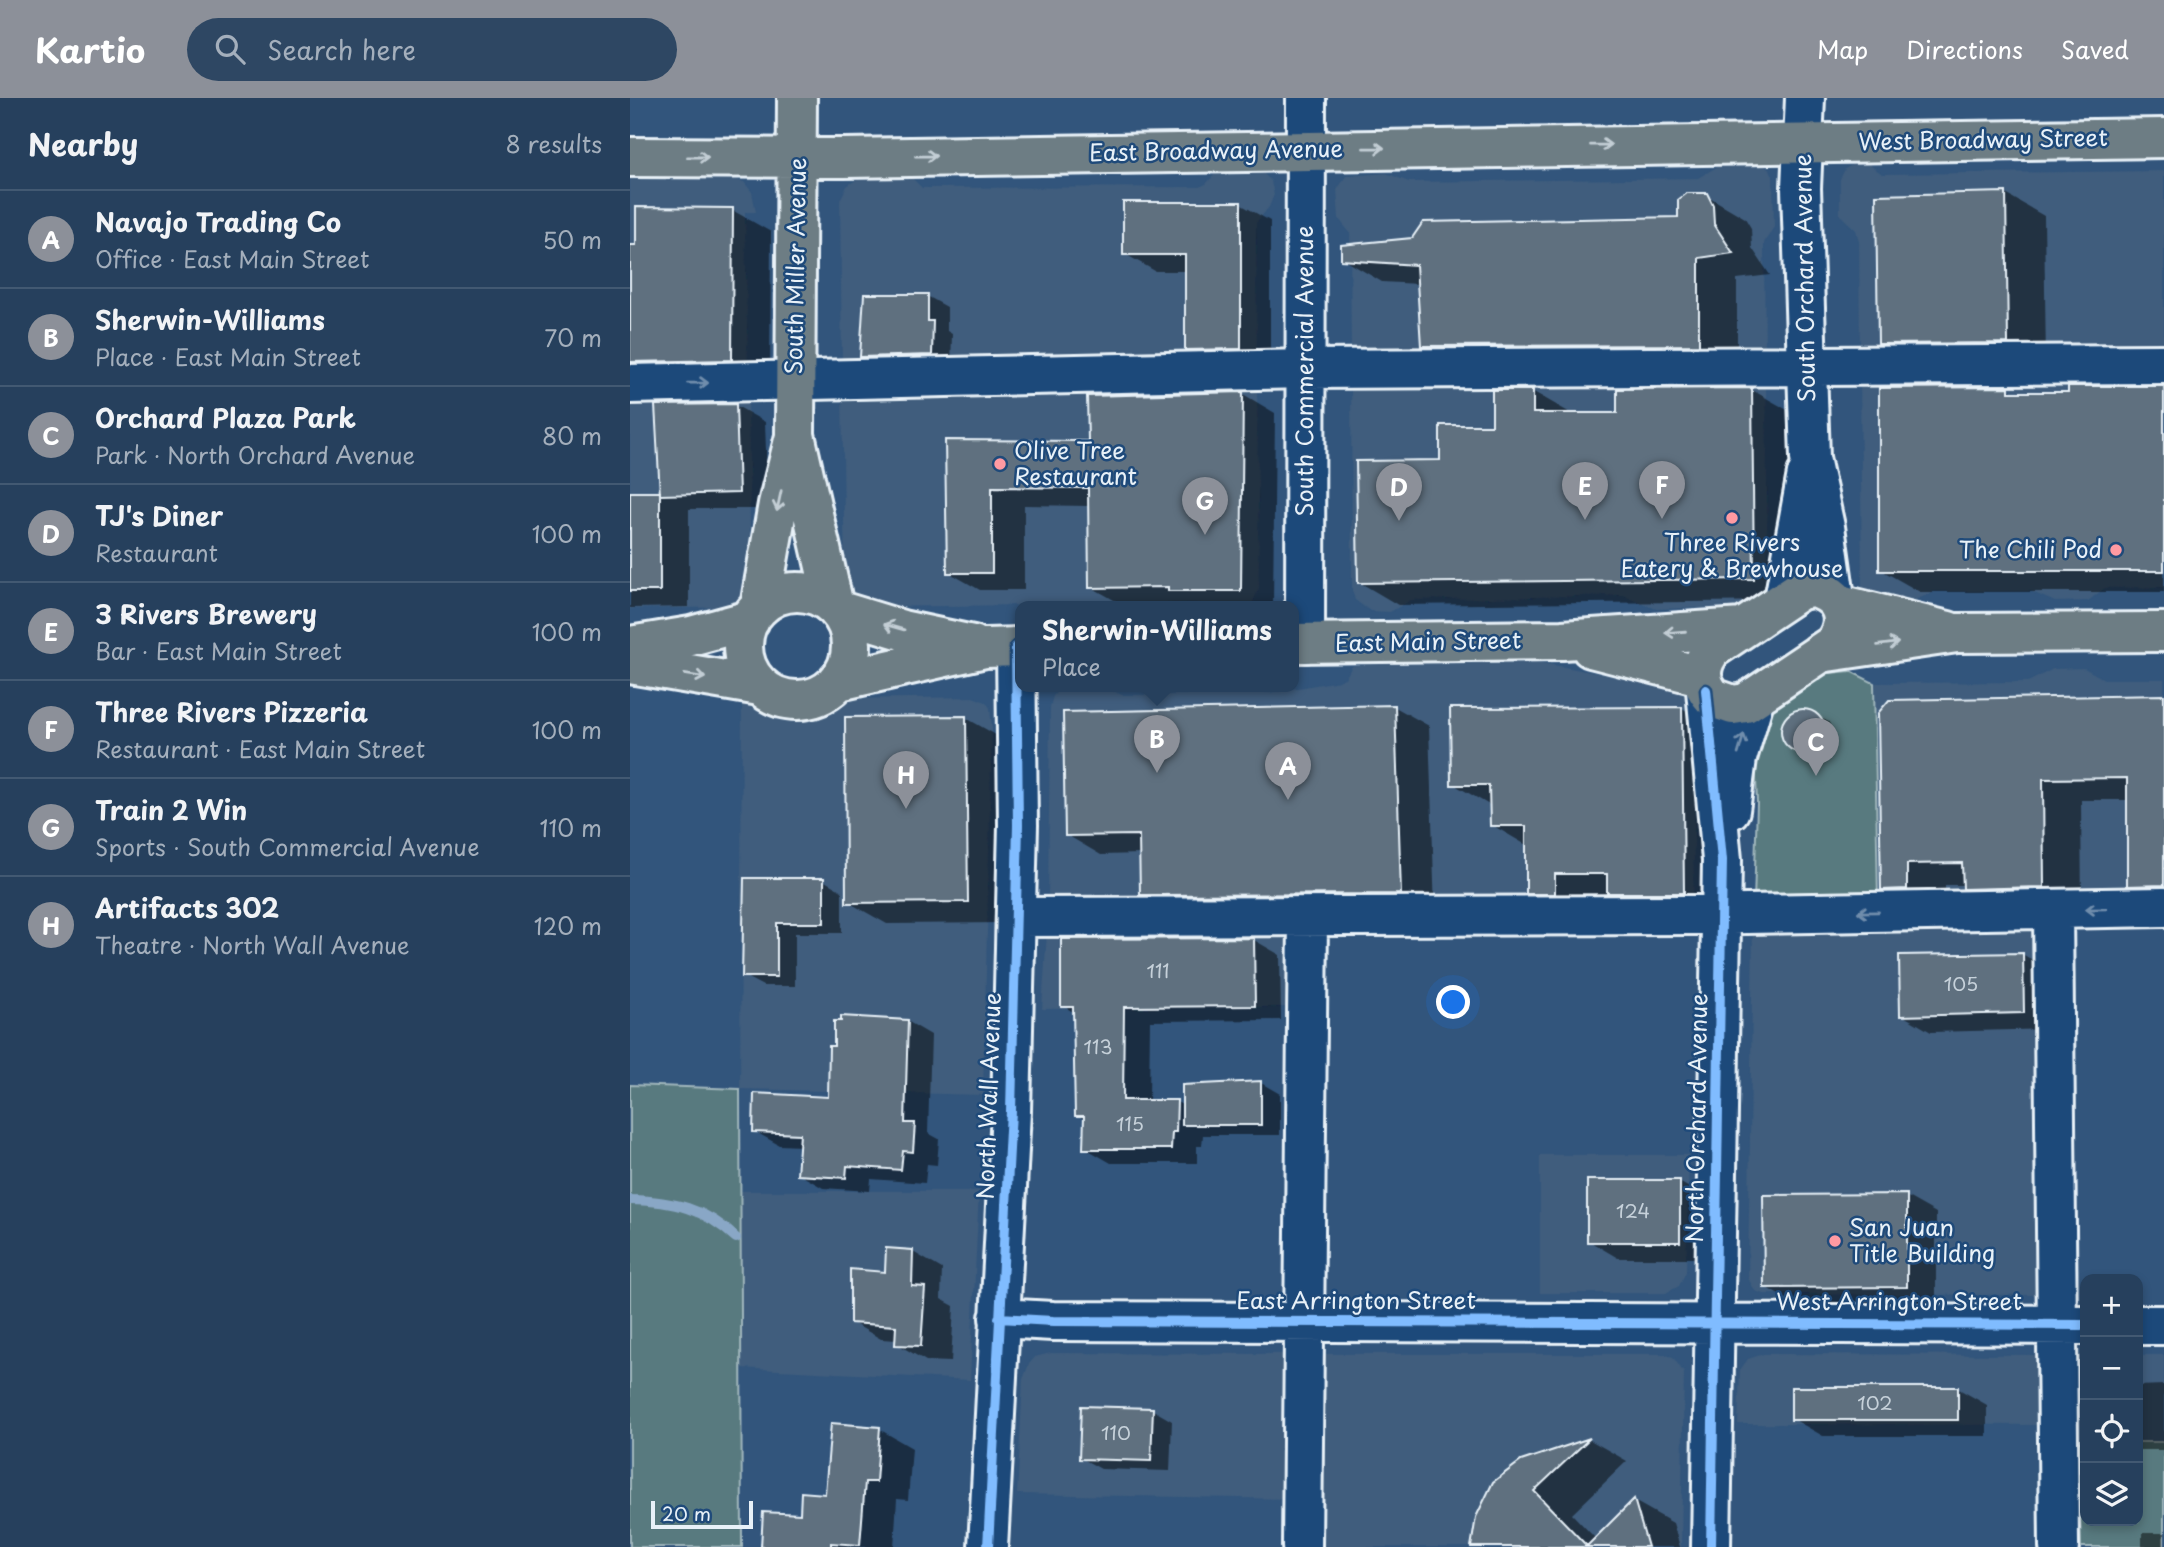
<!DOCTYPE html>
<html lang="en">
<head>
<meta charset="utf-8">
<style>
  body { margin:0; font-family:"Playpen Sans",sans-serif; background:#2e4763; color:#f1f3f6 }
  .controls { position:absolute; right:21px; bottom:21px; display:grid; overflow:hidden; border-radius:14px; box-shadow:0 4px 10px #0003 }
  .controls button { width:63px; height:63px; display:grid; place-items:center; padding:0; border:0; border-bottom:2px solid #425972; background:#26405d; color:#f1f3f6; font:35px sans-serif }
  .scale { position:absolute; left:21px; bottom:18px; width:102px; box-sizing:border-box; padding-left:7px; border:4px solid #e8f1f8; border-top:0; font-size:19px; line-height:24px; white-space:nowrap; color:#e8f1f8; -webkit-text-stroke:5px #1f4a7a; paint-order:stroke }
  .you { position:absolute; left:824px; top:905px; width:24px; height:24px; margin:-18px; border:5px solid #fff; border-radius:50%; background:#1a73e8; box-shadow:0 0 0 10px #1a73e833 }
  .badge { display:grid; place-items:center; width:46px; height:46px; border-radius:50%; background:#8c9099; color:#fff; font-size:23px; font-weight:700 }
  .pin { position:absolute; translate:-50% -58px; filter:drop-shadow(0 2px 4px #0008) }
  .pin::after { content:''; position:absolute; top:37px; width:24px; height:21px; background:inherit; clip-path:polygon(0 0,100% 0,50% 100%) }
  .popup { position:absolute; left:385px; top:503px; width:284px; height:91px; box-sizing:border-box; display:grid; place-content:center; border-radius:14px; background:#26405d; filter:drop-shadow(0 2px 5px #0005); font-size:23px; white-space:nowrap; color:#a4afbc }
  .popup b { font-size:26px; color:#f1f3f6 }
  .popup::after { content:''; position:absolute; left:50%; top:100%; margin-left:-14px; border:14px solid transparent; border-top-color:#26405d }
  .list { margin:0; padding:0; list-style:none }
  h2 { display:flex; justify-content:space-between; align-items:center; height:91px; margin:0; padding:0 28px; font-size:30px }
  h2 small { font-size:23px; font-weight:400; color:#a4afbc }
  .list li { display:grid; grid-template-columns:46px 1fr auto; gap:21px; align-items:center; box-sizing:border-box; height:98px; padding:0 28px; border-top:2px solid #425972 }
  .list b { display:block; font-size:26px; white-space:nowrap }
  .list p { margin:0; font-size:23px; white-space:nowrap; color:#a4afbc }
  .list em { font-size:23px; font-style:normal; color:#a4afbc }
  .icon { flex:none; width:38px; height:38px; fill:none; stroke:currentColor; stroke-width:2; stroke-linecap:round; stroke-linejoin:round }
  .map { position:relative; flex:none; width:1534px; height:1449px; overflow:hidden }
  header { display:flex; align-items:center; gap:42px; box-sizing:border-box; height:98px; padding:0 35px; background:#8c9099; color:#fff }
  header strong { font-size:33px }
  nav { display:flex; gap:38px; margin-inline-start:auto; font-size:24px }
  .search { width:490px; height:63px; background:#2e4763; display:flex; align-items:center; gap:18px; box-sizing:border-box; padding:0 24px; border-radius:38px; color:#a4afbc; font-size:26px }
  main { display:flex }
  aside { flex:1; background:#26405d }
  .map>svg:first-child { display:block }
  .built { fill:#3f5d7d }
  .green { fill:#597a7f; stroke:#a0b6bc; stroke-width:2 }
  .shadow { fill:#0007 }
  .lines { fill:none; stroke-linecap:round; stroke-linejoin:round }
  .stream { stroke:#89a7c6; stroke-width:10 }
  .building { fill:#5e707f; stroke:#e8f1f8; stroke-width:2 }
  .minor-casing { stroke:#e8f1f8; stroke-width:44 }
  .major-casing { stroke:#e8f1f8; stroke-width:44 }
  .minor { stroke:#1f4a7a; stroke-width:38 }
  .major { stroke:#6d7d84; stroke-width:38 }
  .cycleway-casing { stroke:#1f4a7a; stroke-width:15 }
  .cycleway { stroke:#80bcff; stroke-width:10 }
  .oneway { stroke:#c3ced5 }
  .oneway2 { stroke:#6f8dac }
  .poi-dot { fill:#ff9aa2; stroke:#1f4a7a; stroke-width:2.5 }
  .labels { text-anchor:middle; stroke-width:5; stroke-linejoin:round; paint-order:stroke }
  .number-label { font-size:19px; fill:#c6d1da }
  .street-label { font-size:23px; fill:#e8f1f8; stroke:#1f4a7a }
  .poi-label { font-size:23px; fill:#e8f1f8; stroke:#1f4a7a; text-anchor:start }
</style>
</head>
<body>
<header>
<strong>Kartio</strong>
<div class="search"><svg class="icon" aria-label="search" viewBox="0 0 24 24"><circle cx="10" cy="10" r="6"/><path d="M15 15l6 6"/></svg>Search here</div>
<nav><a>Map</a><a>Directions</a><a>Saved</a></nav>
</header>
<main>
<aside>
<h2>Nearby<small>8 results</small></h2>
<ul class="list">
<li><span class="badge">A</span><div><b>Navajo Trading Co</b><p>Office · East Main Street</p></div><em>50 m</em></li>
<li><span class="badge">B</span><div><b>Sherwin-Williams</b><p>Place · East Main Street</p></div><em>70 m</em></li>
<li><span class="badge">C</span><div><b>Orchard Plaza Park</b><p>Park · North Orchard Avenue</p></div><em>80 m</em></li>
<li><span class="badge">D</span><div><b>TJ's Diner</b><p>Restaurant</p></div><em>100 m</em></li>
<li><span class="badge">E</span><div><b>3 Rivers Brewery</b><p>Bar · East Main Street</p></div><em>100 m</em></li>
<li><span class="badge">F</span><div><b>Three Rivers Pizzeria</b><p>Restaurant · East Main Street</p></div><em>100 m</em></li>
<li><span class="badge">G</span><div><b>Train 2 Win</b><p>Sports · South Commercial Avenue</p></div><em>110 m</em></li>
<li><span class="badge">H</span><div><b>Artifacts 302</b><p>Theatre · North Wall Avenue</p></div><em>120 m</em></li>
</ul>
</aside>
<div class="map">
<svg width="1534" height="1449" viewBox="0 0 1534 1449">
  <rect width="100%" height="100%" fill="#32557c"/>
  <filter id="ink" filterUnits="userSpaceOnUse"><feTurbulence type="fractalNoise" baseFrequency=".0143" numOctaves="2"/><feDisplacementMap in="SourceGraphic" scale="14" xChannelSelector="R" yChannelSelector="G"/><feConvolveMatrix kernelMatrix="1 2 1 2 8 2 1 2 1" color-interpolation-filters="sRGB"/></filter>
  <g filter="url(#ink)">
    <path class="built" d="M1223 66H1239L1252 76 1534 73V253L1230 259 1229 143 1226 132 1210 117V81L1215 71Z
      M1090 67H1133L1140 71 1143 78 1144 129 1134 145 1135 258 721 261 720 135 709 121 707 92 716 78 756 75 779 84 1068 80Z
      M590 70 629 71 641 83 644 97 639 109 626 125 627 265 212 269 210 102 217 88 227 81 280 78 292 90 569 89 576 86Z
      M0 80H100L114 84 122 94 126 114H115L118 279 0 280Z
      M1534 275V489L1475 490 1458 503 1425 504 1400 493H1305L1277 506 1232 493 1230 278Z
      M1136 278 1138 485 1136 494 1119 509 1026 511 993 497 781 502 760 514 740 513 725 502 722 492 721 281Z
      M627 287 629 490 621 509H576L569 505 239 509 227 507 215 490 212 294Z
      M118 293 121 497 107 509 0 511V294Z
      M756 563 907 564 1049 590 1058 595 1066 616 1063 808 418 801 420 609 423 598 432 589H475L492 597H555L570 589H627L638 595 709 583 716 579 722 568Z
      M1454 570 1474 581H1534V800L1248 804 1244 585 1398 584 1423 571Z
      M343 599 356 604 360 610 362 630 353 997 110 991 112 602 165 622 183 618 212 601Z
      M1410 820 1413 1197 1134 1196 1125 1193 1118 1180 1123 827Z
      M665 828V909L412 911 417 833Z
      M910 1057H1059L1056 1174 1049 1188 1036 1195H910Z
      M110 1093H349L340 1282 110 1270Z
      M421 1255 661 1256 659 1401 387 1396 393 1281 399 1266 405 1259Z
      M687 1256H1033L1043 1259 1054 1275 1051 1449H685Z
      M1133 1256 1416 1257 1417 1327 1108 1326 1110 1272 1118 1261Z
      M1445 1257H1455V1344H1448Z
      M1508 1257H1534V1344H1508Z"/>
    <path class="green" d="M1220 573 1244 585 1248 804 1124 805 1127 705 1125 657 1133 618 1179 577Z
      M0 987 110 991 112 1449H0Z
      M1448 1344H1455V1423H1508V1344H1534V1449H1451Z"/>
    <path class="shadow" d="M1376 96 1414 118 1416 266 1289 267 1250 245Z
      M1076 97 1115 120 1121 130 1122 150 1140 177 1107 181V268L831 270 792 247 789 186 752 184 713 161 1050 121Z
      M610 106 640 123V267L587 268 557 251V173H525L495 156Z
      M102 112 141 134 140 283 0 290V149H8Z
      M297 198 317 209V233L322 236 321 268 252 269 232 258Z
      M1440 290H1534V494H1290L1251 472 1378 291 1388 296H1440Z
      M1122 292 1161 314 1163 503 768 507 729 484 812 364 864 329 902 293 942 316H989Z
      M613 296 645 315 643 509 493 507 461 489 460 408 394 407V492H350L318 474 316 344H460Z
      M105 307 135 324 138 411H59V509L0 510V396L32 397 27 309Z
      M1534 598V807L1499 787V702H1451L1452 811 1373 812 1334 787H1315V813H1292L1253 791 1260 604Z
      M765 609 799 628 805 815 546 816 512 796 511 756 471 757 437 737Z
      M1052 610 1091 633 1092 816 1018 817 984 797H963V817H937L898 795V748L862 727 861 708 823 686Z
      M1174 612 1199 624 1205 639 1199 654 1184 660 1158 648 1152 633 1159 618Z
      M336 620 375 642 376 825 257 826 218 804Z
      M116 782H193L212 793V835H165V888H133L114 878Z
      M624 842 650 857 651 922 520 923 519 1004H547L554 1008 631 985 650 996V1037H573L572 1048H567V1065H481L455 1050V1022L447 1017 445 915 433 908Z
      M1392 856 1422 873 1423 931 1301 934 1272 917Z
      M277 923 301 937 298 1035 309 1041 307 1067 297 1066 295 1085 241 1081 240 1093 193 1090 169 1076 171 1048 149 1047 124 1033 199 1001 212 925Z
      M1049 1084 1079 1101V1160H988L959 1143Z
      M1276 1098 1306 1115V1205L1165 1206 1135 1189Z
      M283 1154 312 1171 311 1201 324 1208 321 1264 296 1263 267 1246V1242L251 1241 221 1224 256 1176Z
      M1534 1287V1352H1508V1288Z
      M1327 1290 1357 1307V1338H1193L1163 1321Z
      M523 1312 542 1323 540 1373 471 1371 451 1360Z
      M249 1331 282 1350 278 1402 267 1401 264 1449H133L197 1398Z
      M960 1342 997 1363 942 1416 966 1441 1004 1403 1043 1425 1050 1449H846L848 1420 854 1400 874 1377 892 1365Z
      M1512 1435H1534V1449H1512Z"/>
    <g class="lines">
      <path class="stream" d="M0 1102C43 1103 75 1110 106 1140"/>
    </g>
    <path class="building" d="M1376 94 1378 245 1248 246 1246 97Z
      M1057 95H1077L1083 107 1084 126 1103 155 1069 160V247L791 248 786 167 711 162V147L782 140 793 124 1048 119V102Z
      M493 104H611V251L555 252V157H493Z
      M6 109 103 110 102 262 0 264V147H6Z
      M234 196H298V223H303L302 257 230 259Z
      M1438 288H1534V473H1249V290L1379 289V294H1438Z
      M1122 290 1124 481 728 485 726 363 810 362V327H862V292H903V315H987V291Z
      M613 294 611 493H538V489L459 490 458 390 362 389V475H317L315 342 458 343 457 298Z
      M106 306 109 395 30 397 25 307Z
      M0 394H30V493H0Z
      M1534 597V787L1497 788V680L1413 681 1414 789 1333 791 1332 765 1277 766V791L1251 792 1248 615 1259 602Z
      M765 607 771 796 510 797 509 737 435 738 433 614Z
      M1052 609 1054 795H977V776H925V796H896V728H860L859 687H821L820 610Z
      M1151 633a22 22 0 1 1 44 0a22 22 0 1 1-44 0Z
      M336 618 338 804 216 805 215 619Z
      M114 780H194V825H147V879H112Z
      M624 840 625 908 494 909 493 1002H547L546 1034H542L541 1051H453L454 1018H445L443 909H431V841Z
      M1393 855 1394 915 1270 918 1269 857Z
      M211 918 278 922 275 1025H285L283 1054 273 1053 271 1072 217 1068 216 1080 167 1077 170 1036 123 1034 124 995 198 999 199 948H204V923H211Z
      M631 983V1027H552V987Z
      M957 1082H1050V1144H957Z
      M1277 1096V1189L1134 1190 1133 1097Z
      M256 1150 283 1152 282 1188 295 1189 291 1248 265 1247 266 1228 220 1225V1171L255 1174Z
      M1161 1289H1328V1322H1161Z
      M451 1308 523 1310 521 1363 449 1361Z
      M201 1325 250 1329 246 1384H235L230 1447 201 1445V1449H131L133 1414 170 1416 171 1394 195 1396Z
      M960 1340 904 1393 957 1448 1004 1401 1018 1449H841L846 1419 863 1384 891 1363Z"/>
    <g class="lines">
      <g class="minor-casing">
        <path id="minor" d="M1175 0 1171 90 1180 360 1195 429 1205 500
          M0 286 674 271 1534 266
          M1154 502 1177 376
          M675 545 676 0
          M1076 592 1092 762 1081 1449
          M1100 712 1107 660 1125 599
          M1423 811 1429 1449
          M386 819 1062 817 1534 809
          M369 1220 423 1223 1455 1227
          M1508 1227H1534
          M358 1449 381 1013 388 727 386 549
          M672 1449 678 819"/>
      </g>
      <g class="major-casing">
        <path id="major" d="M167 0 165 337 204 508
          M0 59 214 60 1534 40
          M1182 490C1211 496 1222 521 1204 546L1116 605 1103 607 1083 600C1068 583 1069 568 1082 551L1170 492Z
          M113 548a54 54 0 1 1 108 0a54 54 0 1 1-108 0Z
          M1209 506 1318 533
          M130 509 148 406 164 342
          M210 513 272 532 343 547
          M664 545 932 542 1113 530
          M0 548 61 538 120 522
          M961 550 1071 578
          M1190 555 1327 535 1534 534
          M0 566 130 588
          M209 583 355 550 391 549"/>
      </g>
      <use href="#minor" class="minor"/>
      <use href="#major" class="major"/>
      <g class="cycleway-casing">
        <path id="cycleway" d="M1076 592 1092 762 1081 1449
          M369 1220 423 1223 1455 1227
          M358 1449 381 1013 388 727 386 549"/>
      </g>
      <use href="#cycleway" class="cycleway"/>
    </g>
    <defs><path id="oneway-shaft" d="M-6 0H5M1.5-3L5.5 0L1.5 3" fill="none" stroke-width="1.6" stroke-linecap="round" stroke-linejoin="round" transform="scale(1.75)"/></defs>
    <g class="oneway">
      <use href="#oneway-shaft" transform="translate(971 47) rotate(-1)"/>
      <use href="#oneway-shaft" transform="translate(744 50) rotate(-1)"/>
      <use href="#oneway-shaft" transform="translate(296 58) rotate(-1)"/>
      <use href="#oneway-shaft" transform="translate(68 59)"/>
      <use href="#oneway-shaft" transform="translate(149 403) rotate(102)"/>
      <use href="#oneway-shaft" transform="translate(264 529) rotate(-164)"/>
      <use href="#oneway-shaft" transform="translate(1045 534) rotate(176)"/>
      <use href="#oneway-shaft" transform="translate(1258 546) rotate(-7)"/>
      <use href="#oneway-shaft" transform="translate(65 578) rotate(9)"/>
    </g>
    <g class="oneway2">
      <use href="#oneway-shaft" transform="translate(68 285) rotate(-1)"/>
      <use href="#oneway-shaft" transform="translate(1111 646) rotate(-74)"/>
      <use href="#oneway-shaft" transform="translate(1466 811) rotate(179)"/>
      <use href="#oneway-shaft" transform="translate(1238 814) rotate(179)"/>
    </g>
  </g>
  <g class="poi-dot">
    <circle cx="370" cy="366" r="7"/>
    <circle cx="1102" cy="420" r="7"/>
    <circle cx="1486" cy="452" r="7"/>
    <circle cx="1205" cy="1143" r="7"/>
  </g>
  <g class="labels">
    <g class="number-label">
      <text x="528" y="880">111</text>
      <text x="1331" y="893">105</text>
      <text x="468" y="956">113</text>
      <text x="500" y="1033">115</text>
      <text x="1003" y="1120">124</text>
      <text x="1245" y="1312">102</text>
      <text x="486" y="1342">110</text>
    </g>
    <g class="street-label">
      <text transform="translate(1353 42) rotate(-1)" y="8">West Broadway Street</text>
      <text transform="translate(586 53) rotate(-1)" y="8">East Broadway Avenue</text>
      <text transform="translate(166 168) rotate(-89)" y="8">South Miller Avenue</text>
      <text transform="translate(1175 180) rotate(-91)" y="8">South Orchard Avenue</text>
      <text transform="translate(675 273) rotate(-90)" y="8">South Commercial Avenue</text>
      <text transform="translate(798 544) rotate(-1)" y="8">East Main Street</text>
      <text transform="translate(359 998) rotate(-88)" y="8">North Wall Avenue</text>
      <text transform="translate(1067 1020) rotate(-89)" y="8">North Orchard Avenue</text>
      <text x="726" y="1211">East Arrington Street</text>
      <text x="1269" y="1212">West Arrington Street</text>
    </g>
    <g class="poi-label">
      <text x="384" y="361">Olive Tree<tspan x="384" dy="26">Restaurant</tspan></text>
      <text x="1102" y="453" text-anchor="middle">Three Rivers<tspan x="1102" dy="26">Eatery &amp; Brewhouse</tspan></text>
      <text x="1472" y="460" text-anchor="end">The Chili Pod</text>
      <text x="1219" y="1138">San Juan<tspan x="1219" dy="26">Title Building</tspan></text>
    </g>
  </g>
</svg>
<div class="controls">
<button>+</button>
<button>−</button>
<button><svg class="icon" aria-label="locate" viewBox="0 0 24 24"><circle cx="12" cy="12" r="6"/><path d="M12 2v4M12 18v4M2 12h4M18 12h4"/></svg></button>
<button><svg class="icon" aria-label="layers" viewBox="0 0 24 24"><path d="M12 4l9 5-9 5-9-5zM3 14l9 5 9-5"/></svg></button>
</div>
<div class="scale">20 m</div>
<div class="you"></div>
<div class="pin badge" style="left:658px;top:702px">A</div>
<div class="pin badge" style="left:527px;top:675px">B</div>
<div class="popup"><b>Sherwin-Williams</b>Place</div>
<div class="pin badge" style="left:1186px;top:678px">C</div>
<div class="pin badge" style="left:769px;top:423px">D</div>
<div class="pin badge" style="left:955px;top:422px">E</div>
<div class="pin badge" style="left:1032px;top:421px">F</div>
<div class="pin badge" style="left:575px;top:437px">G</div>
<div class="pin badge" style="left:276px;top:711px">H</div>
</div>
</main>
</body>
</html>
